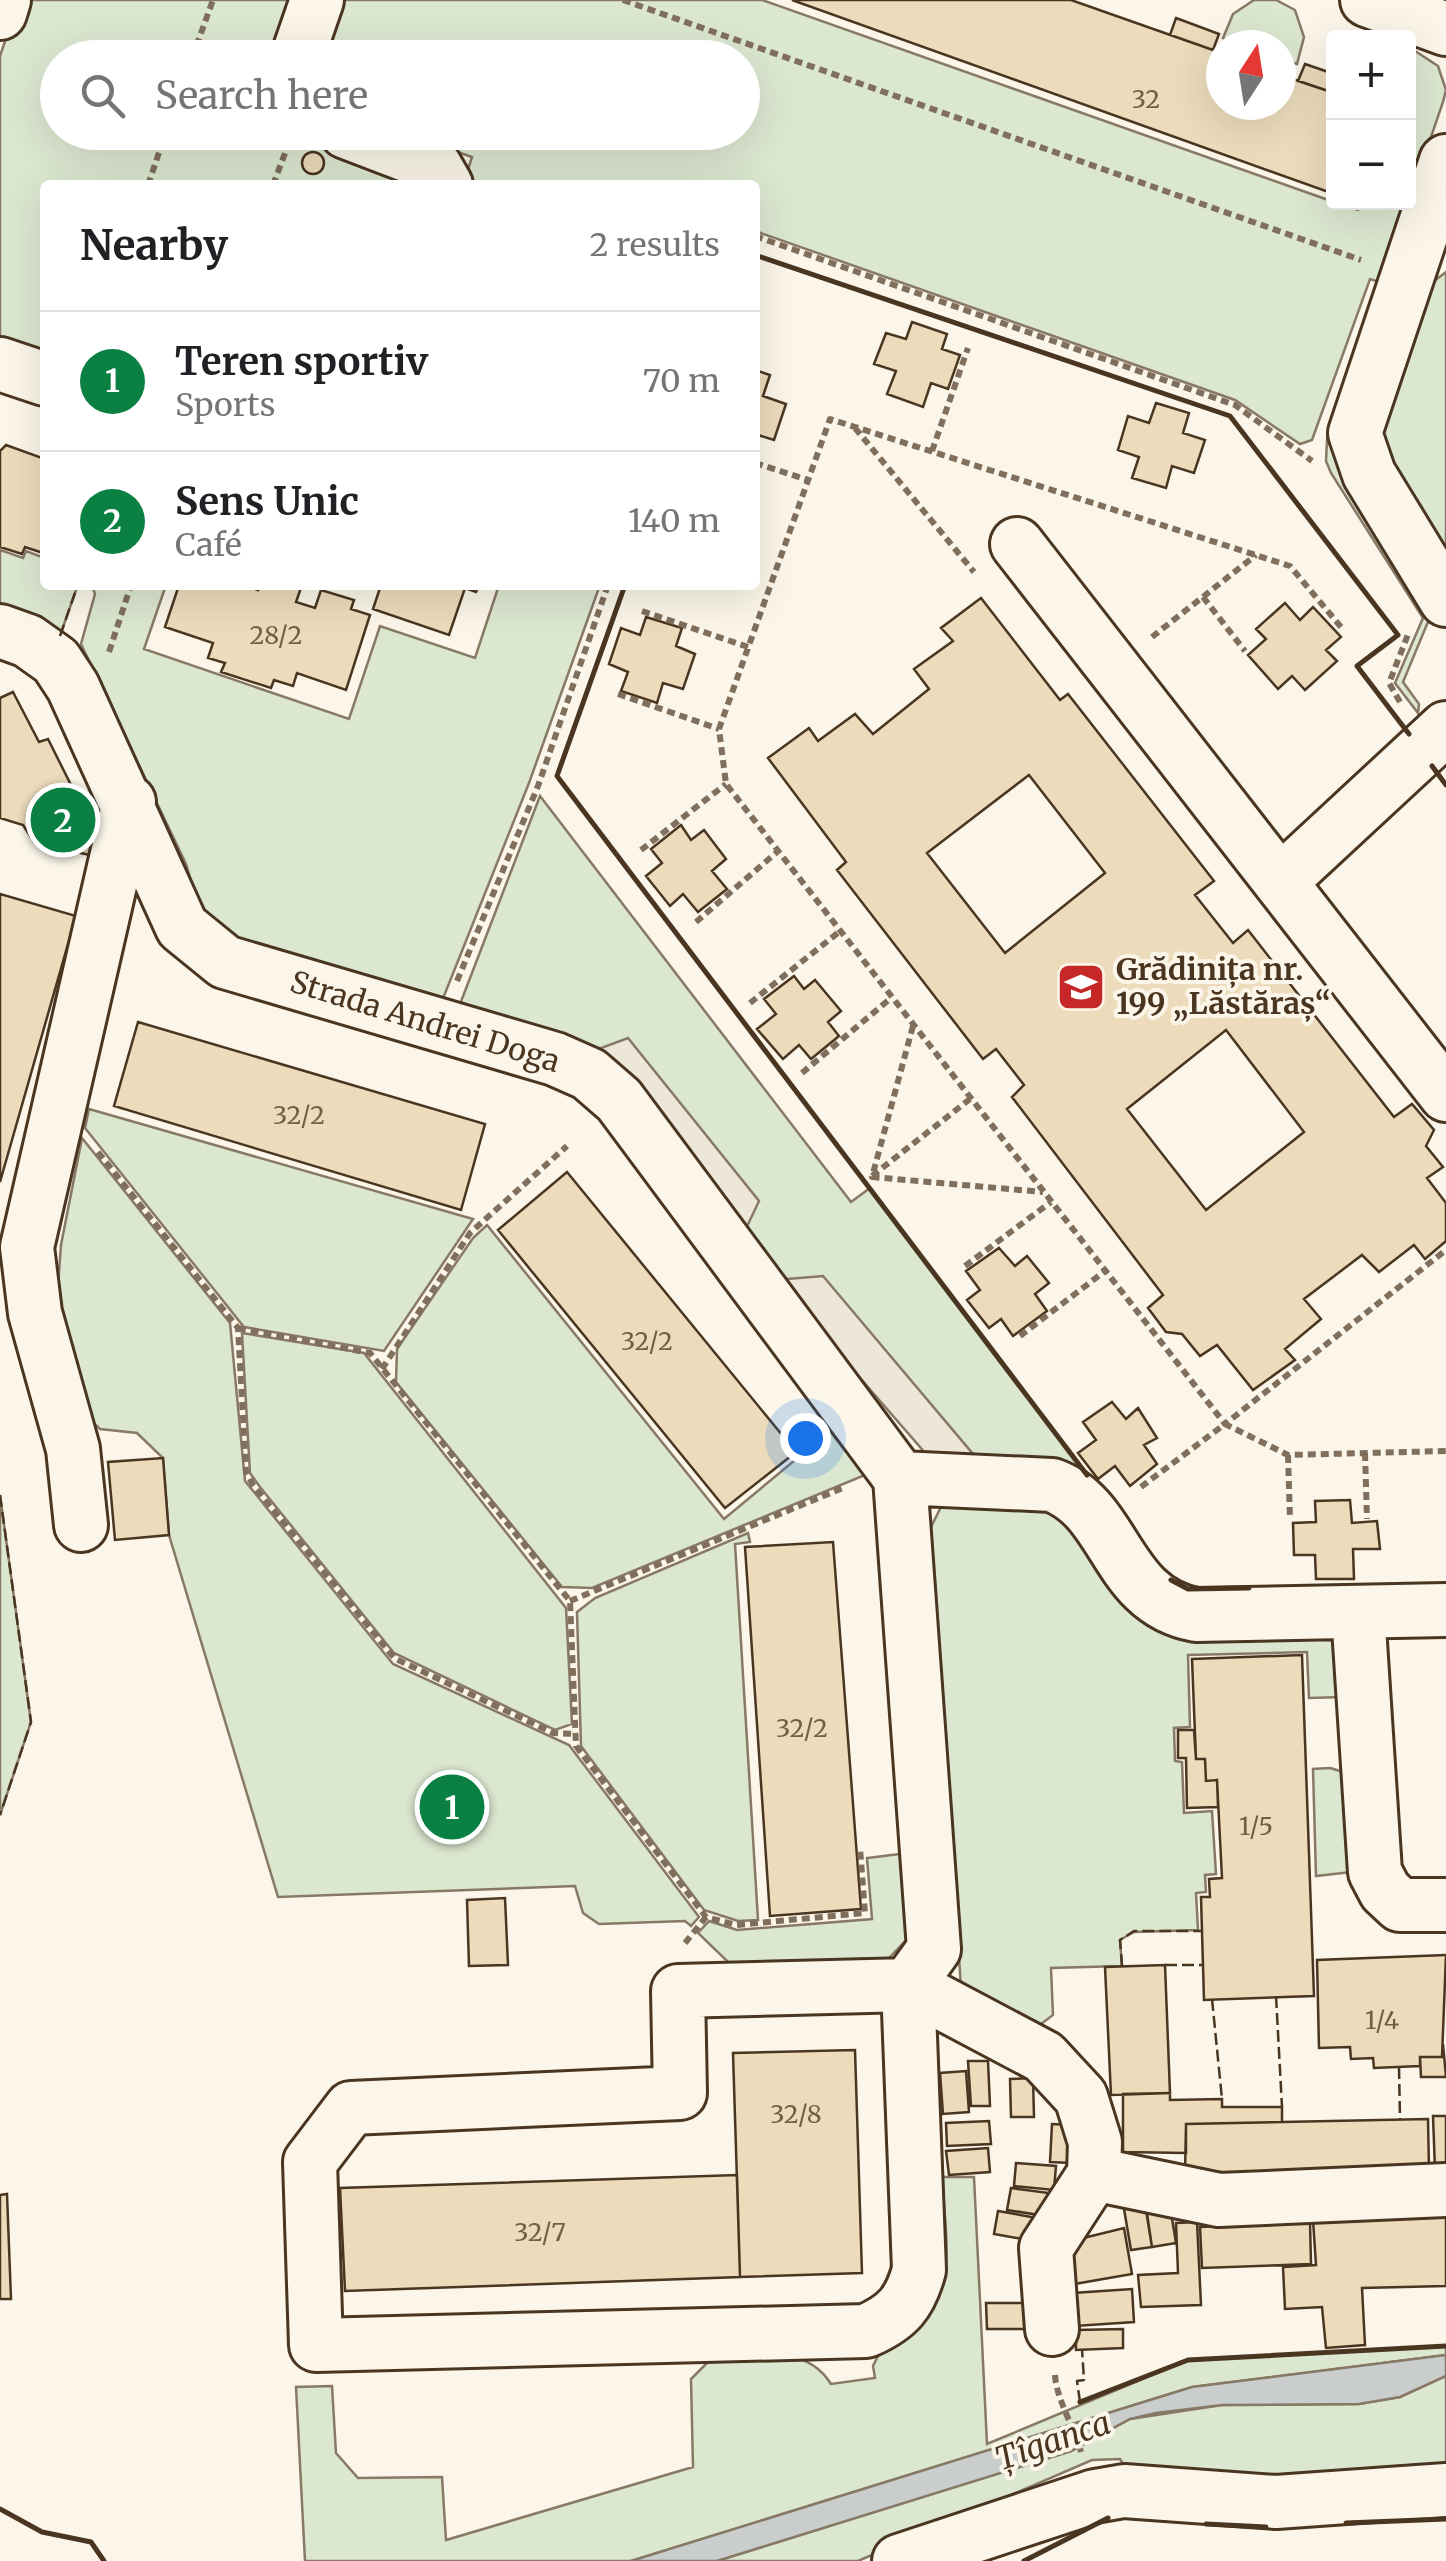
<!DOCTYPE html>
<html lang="en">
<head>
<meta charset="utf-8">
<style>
  body { margin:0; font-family:Merriweather,serif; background:#f6f6f6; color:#202124 }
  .controls { position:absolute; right:30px; top:30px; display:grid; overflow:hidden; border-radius:10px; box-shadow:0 10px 40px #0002 }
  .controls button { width:90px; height:90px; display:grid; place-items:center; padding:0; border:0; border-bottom:2px solid #e0e0e0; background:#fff; color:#202124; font:50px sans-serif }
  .compass { position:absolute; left:1206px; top:30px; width:90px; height:90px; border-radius:50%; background:#fff; box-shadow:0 10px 40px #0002; rotate:12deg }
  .you { position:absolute; left:805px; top:1438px; width:35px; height:35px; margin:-25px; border:8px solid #fff; border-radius:50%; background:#1a73e8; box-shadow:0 0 0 15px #1a73e833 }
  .badge { display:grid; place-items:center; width:65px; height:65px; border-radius:50%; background:#0b8043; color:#fff; font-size:32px; font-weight:700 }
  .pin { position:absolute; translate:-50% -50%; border:5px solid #fff; box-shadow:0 2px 10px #0006 }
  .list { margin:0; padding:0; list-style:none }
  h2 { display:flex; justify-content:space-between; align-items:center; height:130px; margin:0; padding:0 40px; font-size:42px }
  h2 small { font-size:32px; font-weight:400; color:#757577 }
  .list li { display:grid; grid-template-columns:65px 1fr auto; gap:30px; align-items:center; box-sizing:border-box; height:140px; padding:0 40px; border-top:2px solid #e0e0e0 }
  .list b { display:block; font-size:38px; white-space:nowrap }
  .list p { margin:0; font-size:32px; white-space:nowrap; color:#757577 }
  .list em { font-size:32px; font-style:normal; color:#757577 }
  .icon { flex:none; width:55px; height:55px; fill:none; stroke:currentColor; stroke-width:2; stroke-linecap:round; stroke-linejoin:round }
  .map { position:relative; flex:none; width:1446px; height:2561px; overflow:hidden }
  .search { position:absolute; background:#fff; box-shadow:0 10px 40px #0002; left:40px; top:40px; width:720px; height:110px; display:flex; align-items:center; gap:25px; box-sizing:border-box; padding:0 35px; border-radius:55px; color:#757577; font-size:38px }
  .panel { position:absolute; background:#fff; box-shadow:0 10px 40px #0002; left:40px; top:180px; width:720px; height:410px; border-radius:10px }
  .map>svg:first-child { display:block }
  .green { fill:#dce7d0; stroke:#887966; stroke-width:2.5 }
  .parking { fill:#ede7d9; stroke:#887966; stroke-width:2.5 }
  .water { fill:#c9cecd; stroke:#887966; stroke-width:2.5 }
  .building { fill:#ecdcbc; stroke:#4a3520; stroke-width:2.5; fill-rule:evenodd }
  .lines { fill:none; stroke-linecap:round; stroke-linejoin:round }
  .minor-casing { stroke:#4a3520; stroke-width:58 }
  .path { stroke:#7f6f5c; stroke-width:6; stroke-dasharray:8 5; stroke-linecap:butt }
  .minor { stroke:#fbf6e9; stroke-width:52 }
  .fence { stroke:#4a3520; stroke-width:2.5; stroke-dasharray:12 5; stroke-linecap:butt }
  .wall { stroke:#4a3520; stroke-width:5 }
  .labels { text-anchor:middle; stroke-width:8; stroke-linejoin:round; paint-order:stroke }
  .number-label { font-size:25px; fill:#725f47 }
  .poi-label { font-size:30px; font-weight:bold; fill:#4a3520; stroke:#fbf6e9; text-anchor:start }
  .street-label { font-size:30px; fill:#4a3520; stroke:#fbf6e9 }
  .water-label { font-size:32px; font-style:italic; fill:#4a3520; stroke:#fbf6e9 }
</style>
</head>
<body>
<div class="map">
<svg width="1446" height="2561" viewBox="0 0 1446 2561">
  <rect width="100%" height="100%" fill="#fbf6e9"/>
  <path class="green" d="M19 0H293L272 57 58 58V132L287 133 421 185H45V366L0 351V56Z
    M339 0H762L1334 202 1358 210 1361 203H1408L1379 282 1370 279 1312 440 1300 444 1235 400 755 231V185H463L472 157 404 133 742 132V58H319Z
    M1254 0H1276L1295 10 1304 37 1297 64 1281 58V45H1243L1223 38 1233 14Z
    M1409 47 1438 66 1446 90 1443 102 1409 201Z
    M1446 272V557L1396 474 1380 427 1429 285Z
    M1327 440 1430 617 1403 682 1419 704 1418 713 1395 683 1423 618 1331 473 1326 461Z
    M0 550 23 558 26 551 45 558V585H74L76 590 60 636 0 616Z
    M92 585H166L144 649 349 719 380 626 475 658 499 585H600L529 783 440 1006 225 945 204 924 186 864 81 644 95 594Z
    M540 796 851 1202 870 1188 1165 1577 1188 1589 1446 1587 1193 1600 978 1460 823 1277 775 1280 593 1051 457 1012Z
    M89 1109 473 1219 384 1351 244 1327 85 1128Z
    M82 1138 230 1323 245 1481 393 1664 569 1745 699 1917 691 1926 685 1921 599 1924 583 1913 575 1886 278 1897 169 1535 163 1458 137 1433 100 1429 84 1414 57 1300 61 1245Z
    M487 1225 724 1519 830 1431 865 1475 592 1588 562 1587 396 1382 397 1349 473 1238Z
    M242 1333 364 1353 566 1608 572 1724 555 1730 394 1653 260 1487 250 1473Z
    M0 1495 31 1722 0 1815Z
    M1047 1497 1145 1614 1335 1629 1342 1697 1309 1698 1307 1652 1188 1655 1190 1727 1174 1728 1175 1761 1182 1762 1184 1813 1212 1811 1216 1874 1205 1875 1206 1892 1196 1893 1198 1930 1134 1932 1120 1940 1122 1966 1051 1968 1053 2015 1033 2030 961 1988 931 1527 942 1505Z
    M748 1533 750 1542 735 1544 758 1920 738 1921 704 1910 581 1746 577 1612 595 1598Z
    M1330 1768 1347 1773 1352 1872 1316 1876 1313 1769Z
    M908 1853V1938L889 1958 743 1967 728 1962 698 1933 709 1921 737 1930 872 1919 867 1858Z
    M942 2177H974L987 2444 1188 2360 1446 2346V2355L1192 2387 631 2561H305L296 2387 332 2386 336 2453 358 2478 442 2477 446 2540 693 2467 691 2379 713 2357C755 2355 806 2343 831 2384L875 2378 873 2366 878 2356C894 2339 917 2327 931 2309 957 2278 943 2214 942 2177Z
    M1446 2376V2477L1131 2476 1120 2459 1092 2460 858 2561H717L1071 2451 1130 2419 1222 2405 1359 2404 1400 2397Z"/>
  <path class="parking" d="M628 1038 759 1201 742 1237 593 1051Z
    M823 1276 978 1460 927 1455 775 1280Z"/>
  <path class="water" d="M1446 2355V2376L1400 2397 1359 2404 1222 2405 1156 2413 1130 2419 1071 2451 717 2561H631L1192 2387Z"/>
  <path class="building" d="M792 0H1071L1213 50 1221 53V105H1281V75L1334 93V194Z
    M1176 18 1219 34 1213 50 1170 35Z
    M1305 64 1334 74V93L1298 81Z
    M302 163a11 11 0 1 1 22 0a11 11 0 1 1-22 0Z
    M912 322 947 334 942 349 960 355 948 389 931 383 923 407 887 394 896 371 874 364 886 333 906 339Z
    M755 370 770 375 763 396 786 404 774 440 755 434Z
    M1156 403 1189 413 1183 433 1205 440 1194 473 1172 466 1166 488 1132 478 1139 457 1118 450 1128 416 1149 423Z
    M6 445 45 459 43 553 25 547 22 554 0 547V451Z
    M179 585H244L258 590 259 585H302L296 602 315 608 321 590 354 600 351 609 370 615 346 690 297 673 293 686 274 680 271 688 221 672 225 663 208 658 213 643 165 627Z
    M371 585H479L476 592 465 588 449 635 373 609 380 588Z
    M981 598 1060 700 1068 694 1214 881 1195 895 1233 943 1248 930 1394 1117 1412 1104 1434 1130 1426 1146 1443 1167 1427 1178 1446 1203V1241L1425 1259 1414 1245 1379 1272 1362 1255 1304 1299 1321 1319 1285 1349 1295 1360 1253 1390 1217 1345 1200 1356 1182 1334 1166 1332 1148 1308 1163 1295 1012 1097 1024 1085 996 1049 983 1059 837 870 846 862 768 758 809 728 818 741 855 714 873 734 929 689 914 669 953 641 941 628ZM1029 775 1105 873 1005 953 927 853ZM1226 1030 1304 1132 1206 1210 1127 1109Z
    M1285 603 1300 620 1313 607 1341 637 1326 650 1337 661 1305 690 1292 676 1278 689 1248 655 1266 639 1256 629Z
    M646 617 682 628 676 646 695 654 683 689 663 683 657 703 621 691 628 672 609 664 621 628 640 635Z
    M13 692 39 742 48 739 73 789 66 791 98 851 89 855 34 842 23 825 0 818V698Z
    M681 825 691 840 704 830 726 859 712 871 727 889 698 912 683 894 670 906 646 876 662 863 651 849Z
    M0 894 76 916 0 1182Z
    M794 976 804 989 815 980 841 1011 828 1022 839 1036 811 1059 799 1045 783 1059 757 1029 776 1014 764 999Z
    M138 1022 485 1124 461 1210 114 1106Z
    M567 1172 796 1452 725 1508 498 1230Z
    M999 1248 1015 1266 1027 1256 1049 1283 1035 1294 1047 1311 1013 1336 1001 1319 989 1328 967 1300 980 1290 966 1271Z
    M1112 1402 1126 1419 1138 1408 1157 1438 1144 1445 1157 1464 1130 1486 1115 1466 1098 1479 1078 1453 1096 1440 1083 1422Z
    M163 1458 169 1535 115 1540 108 1462Z
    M1350 1500 1352 1523 1377 1521 1380 1549H1353L1354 1579H1316L1315 1555H1294L1293 1523 1316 1522 1315 1501Z
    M833 1542 861 1909 770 1916 745 1547Z
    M1302 1655 1314 1996 1204 2000 1201 1897H1210L1209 1879 1222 1878 1217 1780 1206 1781 1205 1759H1196L1192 1659Z
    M1178 1730H1194L1196 1759H1205L1206 1781 1217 1780 1218 1807 1187 1808 1186 1758H1178Z
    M505 1898 508 1965 469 1966 467 1900Z
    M1446 1955 1442 2057H1420V2066L1374 2068 1373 2058 1351 2059 1350 2047 1319 2048 1317 1960Z
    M1165 1965 1170 2093 1111 2095 1105 1967Z
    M1443 2044 1446 2077H1421L1420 2057H1442Z
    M855 2050 862 2273 740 2277 733 2053Z
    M968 2061H988L990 2106H971Z
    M966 2071 969 2112 943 2114 940 2073Z
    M1033 2078 1034 2117H1011L1010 2079Z
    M1170 2093V2100L1222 2099V2107H1282V2122L1186 2124V2153L1123 2152V2094Z
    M1433 2116H1446V2170H1435Z
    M1428 2119 1429 2171 1185 2174 1186 2124Z
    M989 2121 991 2144 947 2146 946 2123Z
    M1052 2124 1073 2125 1071 2163 1050 2162Z
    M988 2148 990 2172 949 2175 946 2151Z
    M1016 2163 1056 2166 1054 2190 1014 2186Z
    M737 2175 740 2277 345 2291 340 2188Z
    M1011 2188 1049 2193 1046 2216 1007 2210Z
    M7 2194 11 2299H0V2195Z
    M1145 2200 1152 2247 1131 2250 1123 2203Z
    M1169 2200 1176 2243 1152 2247 1145 2204Z
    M998 2211 1037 2218 1034 2241 994 2234Z
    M1446 2214V2286L1362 2288 1365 2345 1326 2348 1322 2307 1285 2309 1283 2267 1316 2265 1313 2220Z
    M1197 2222 1201 2305 1141 2307 1138 2275 1178 2273 1176 2223Z
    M1310 2222 1311 2264 1202 2268 1200 2227Z
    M1124 2228 1132 2274 1063 2286 1055 2245Z
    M1132 2289 1134 2322 1075 2326 1073 2293Z
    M986 2303H1030V2329H987Z
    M1123 2329V2348L1076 2350V2330Z"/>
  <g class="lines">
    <g class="minor-casing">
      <path id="minor" d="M1367 0 1446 29
        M0 13 4 0
        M297 58 317 0
        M346 132 435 166 446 185
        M1446 161 1355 433 1369 474 1446 600
        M0 364 45 379
        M1017 544 1446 1095
        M0 631 28 641 56 661 73 687 182 927 225 962 555 1059 589 1074 619 1100 900 1478
        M1280 882 1446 728
        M900 1478 934 1949 908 1985 919 2270C910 2303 898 2317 866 2331L316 2345 310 2162 351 2108 680 2093 678 1991 908 1985 1044 2057 1081 2097 1095 2142 1094 2174 1046 2248 1052 2329
        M900 1478 1052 1485C1118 1509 1114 1600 1196 1615L1446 1610
        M81 1525 73 1449 35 1313 27 1247 129 802
        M1358 1612 1375 1872 1385 1891 1400 1905H1446
        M1094 2174 1219 2200 1446 2190
        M899 2561 1095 2496 1124 2491 1276 2502 1446 2490"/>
    </g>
    <path class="path" d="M623 0 1361 260
      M192 58 213 0
      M148 185 166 132
      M273 185 293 132
      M755 236 1235 405 1312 461
      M855 428 974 572
      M932 451 968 348
      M755 463 808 480
      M1203 597 1245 651
      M642 611 748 647
      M1341 627 1290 566 830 419 719 729 726 784 1225 1424 1446 1250
      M1152 637 1256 555
      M109 652 131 585
      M618 694 719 729
      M1400 702 1389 683 1409 632
      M641 850 726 784
      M696 922 777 852
      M457 981 538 786 608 585
      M750 1003 839 932
      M913 1026 872 1177 1043 1192
      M802 1073 891 998
      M98 1152 238 1328 246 1472 253 1485 394 1658 553 1733 575 1734
      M872 1176 970 1099
      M965 1266 1051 1202
      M238 1328 370 1353 570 1601 576 1746 706 1917 736 1925 865 1913 860 1848
      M1020 1336 1105 1271
      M382 1369 470 1233 567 1146
      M1365 1453 1367 1519
      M1288 1455 1290 1518
      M1141 1487 1225 1424 1288 1455 1446 1451
      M570 1601 845 1487
      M685 1943 706 1917
      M1055 2375C1056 2398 1074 2427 1081 2452"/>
    <use href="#minor" class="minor"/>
    <path class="fence" d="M60 636 76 590 74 585
      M0 1495 31 1722 0 1815
      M1165 1965H1203
      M1122 1966 1120 1940 1134 1931H1202
      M1276 1996 1282 2107
      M1212 1999 1222 2099
      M1399 2067 1400 2119
      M1080 2402 1077 2381 1084 2380 1082 2349"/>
    <path class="wall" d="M755 255 1230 416 1398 635 1357 666 1409 734
      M625 585 557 776 1087 1475
      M1432 766 1446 785
      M1171 1580 1188 1589 1249 1588
      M1080 2402 1188 2360 1446 2346
      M0 2509 42 2532 91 2542 104 2561
      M1346 2523 1446 2519
      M1206 2524 1266 2527
      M1024 2561 1108 2518"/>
  </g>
  <defs>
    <g id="school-square" transform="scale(2.5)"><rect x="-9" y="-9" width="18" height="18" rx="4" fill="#c62828" stroke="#fbf6e9"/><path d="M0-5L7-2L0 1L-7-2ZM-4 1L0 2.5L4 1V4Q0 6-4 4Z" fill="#fff"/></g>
  </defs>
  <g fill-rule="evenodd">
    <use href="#school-square" x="1081" y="987"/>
  </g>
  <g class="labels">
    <g class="number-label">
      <text x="1146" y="108">32</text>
      <text x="276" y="644">28/2</text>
      <text x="299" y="1124">32/2</text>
      <text x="647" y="1350">32/2</text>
      <text x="802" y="1737">32/2</text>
      <text x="1256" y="1835">1/5</text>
      <text x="1382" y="2029">1/4</text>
      <text x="796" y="2123">32/8</text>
      <text x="540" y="2241">32/7</text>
    </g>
    <g class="poi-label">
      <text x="1116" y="980">Grădinița nr.<tspan x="1116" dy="34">199 „Lăstăraș“</tspan></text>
    </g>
    <g class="street-label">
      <text transform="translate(425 1022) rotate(17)" y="10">Strada Andrei Doga</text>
    </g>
    <g class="water-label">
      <text transform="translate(1053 2441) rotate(-19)" y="11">Țîganca</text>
    </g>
  </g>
</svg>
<div class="controls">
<button>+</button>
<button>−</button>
</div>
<svg class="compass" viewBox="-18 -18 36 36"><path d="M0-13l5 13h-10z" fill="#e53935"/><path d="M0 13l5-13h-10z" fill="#757577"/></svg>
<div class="you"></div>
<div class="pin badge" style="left:452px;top:1807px">1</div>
<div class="pin badge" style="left:63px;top:820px">2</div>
<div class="search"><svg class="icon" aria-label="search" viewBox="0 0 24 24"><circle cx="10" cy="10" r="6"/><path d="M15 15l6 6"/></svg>Search here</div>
<section class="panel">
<h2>Nearby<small>2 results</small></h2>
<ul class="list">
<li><span class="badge">1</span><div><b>Teren sportiv</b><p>Sports</p></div><em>70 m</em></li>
<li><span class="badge">2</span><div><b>Sens Unic</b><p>Café</p></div><em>140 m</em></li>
</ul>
</section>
</div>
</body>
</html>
